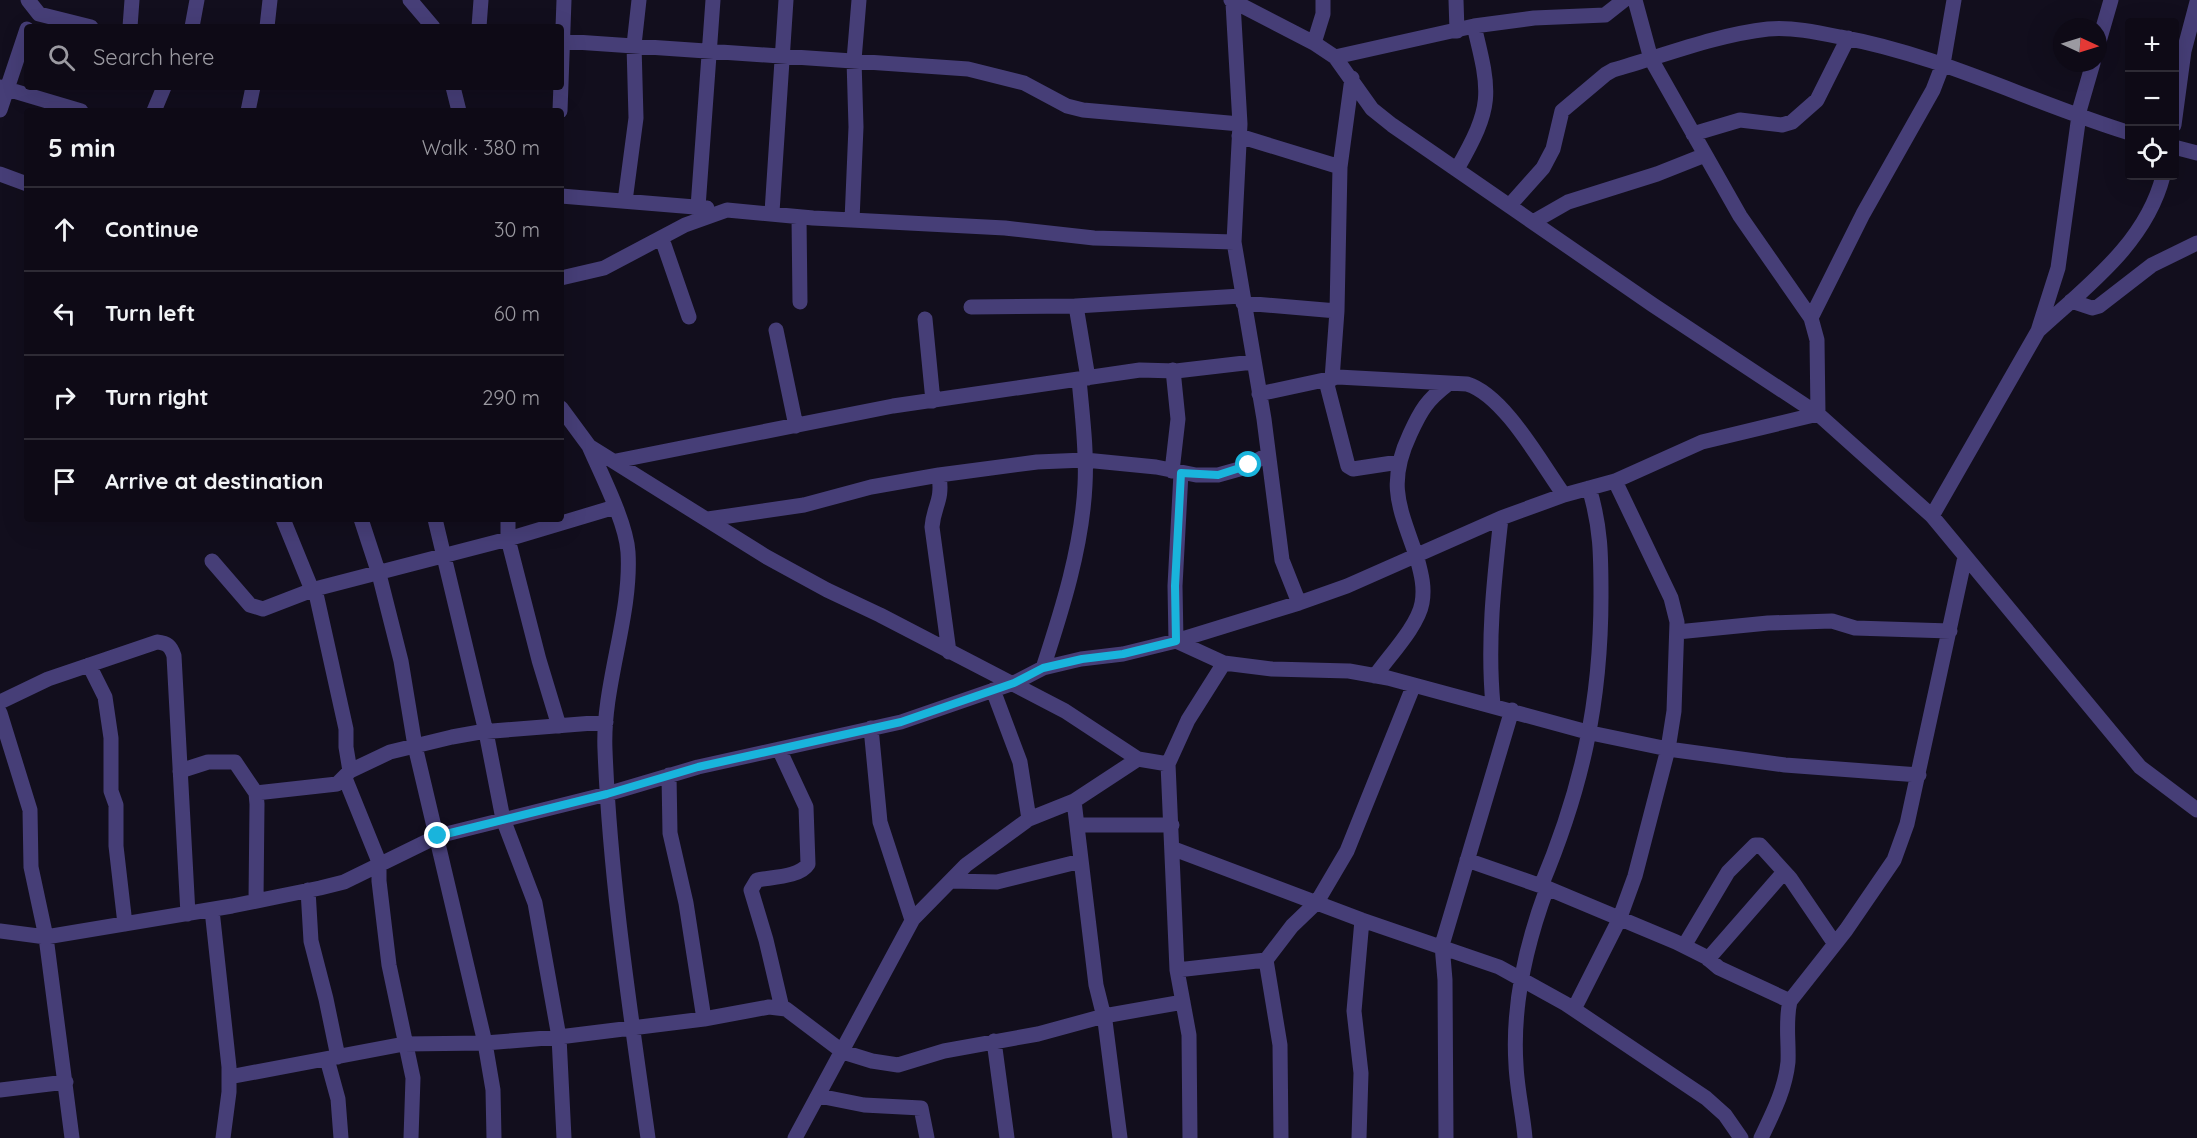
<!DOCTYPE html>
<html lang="en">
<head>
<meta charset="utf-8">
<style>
  body { margin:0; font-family:Quicksand,sans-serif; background:#17131f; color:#f1f3f6 }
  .controls { position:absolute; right:18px; top:18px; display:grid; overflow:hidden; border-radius:6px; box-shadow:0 6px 24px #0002 }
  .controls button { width:54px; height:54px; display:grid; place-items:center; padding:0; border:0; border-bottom:2px solid #2e2b35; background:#0e0a16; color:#f1f3f6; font:30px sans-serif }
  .compass { position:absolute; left:2053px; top:18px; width:54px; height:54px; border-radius:50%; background:#0e0a16; box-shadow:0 6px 24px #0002; rotate:94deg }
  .stop { position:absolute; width:18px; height:18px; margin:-14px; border:4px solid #19b4dc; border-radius:50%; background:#fff }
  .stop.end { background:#19b4dc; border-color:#fff; box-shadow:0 2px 6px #0008 }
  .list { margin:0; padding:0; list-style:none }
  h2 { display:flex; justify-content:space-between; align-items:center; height:78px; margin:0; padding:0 24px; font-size:26px }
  h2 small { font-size:20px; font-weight:400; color:#9b9aa1 }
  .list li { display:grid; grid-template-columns:39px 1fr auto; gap:18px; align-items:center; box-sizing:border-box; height:84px; padding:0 24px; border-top:2px solid #2e2b35 }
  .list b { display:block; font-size:22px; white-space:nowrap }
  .list em { font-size:20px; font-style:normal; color:#9b9aa1 }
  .icon { flex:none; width:33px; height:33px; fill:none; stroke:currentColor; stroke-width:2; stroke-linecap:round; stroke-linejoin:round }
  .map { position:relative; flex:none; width:2197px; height:1138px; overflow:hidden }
  .search { position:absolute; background:#0e0a16; box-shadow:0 6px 24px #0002; left:24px; top:24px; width:540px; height:66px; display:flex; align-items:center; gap:15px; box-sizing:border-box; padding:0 21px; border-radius:6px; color:#9b9aa1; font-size:22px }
  .panel { position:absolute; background:#0e0a16; box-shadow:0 6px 24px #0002; left:24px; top:108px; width:540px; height:414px; border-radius:6px }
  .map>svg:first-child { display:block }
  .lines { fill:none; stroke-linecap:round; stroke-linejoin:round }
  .street { stroke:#463e77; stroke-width:15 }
  .route { stroke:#19b4dc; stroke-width:8 }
</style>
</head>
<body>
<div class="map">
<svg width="2197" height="1138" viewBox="0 0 2197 1138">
  <rect width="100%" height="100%" fill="#120e1d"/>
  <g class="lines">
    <path class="street" d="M28 0 39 14 91 27
      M410 0 433 27
      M1231 0 1314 43 1335 57 1372 109 1392 125 1653 305 1818 414 1932 516 2140 767 2197 810
      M1456 0 1457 31
      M1233 3 1240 124 1234 242 1264 419 1282 560 1299 603
      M130 27 132 0
      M192 27 197 0
      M267 27 270 0
      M479 27 481 0
      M561 41 968 69 1024 83 1067 106 1083 110 1240 124
      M1314 43 1323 14V0
      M2098 45 2111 0
      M1335 57 1474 26 1534 18 1605 15 1624 0
      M0 87 81 111
      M453 87 459 111
      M0 110 27 29
      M154 111 164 87
      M248 111 253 87
      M560 111 564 0
      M2174 125 2184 51 2197 2
      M1693 134 1740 120 1782 125 1792 122 1817 100 1848 38
      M1239 136 1340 167
      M2174 147 2197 153
      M1457 169C1493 106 1491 95 1474 26
      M0 174 27 184
      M561 196 707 208
      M625 201 636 118 634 45 639 0
      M1510 205 1543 168 1553 149 1562 111 1606 74 1613 70C1663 56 1715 35 1768 29 1792 27 1816 32 1840 37 1941 55 2032 103 2130 133
      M698 207 713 0
      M772 212 786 0
      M799 217 800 302
      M852 220 856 127 854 60 859 0
      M1533 222 1568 202 1657 174 1705 155
      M662 239 689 317
      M561 278 604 268 685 225 727 210 813 218 1005 228 1094 238 1234 242
      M2071 301 2092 308 2099 306 2152 265 2197 243
      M1243 303 1337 311
      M1076 306 1088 378
      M971 307 1076 306 1241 296
      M1811 318 1863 214 1933 90 1943 64 1954 0
      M925 319 933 401
      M776 330 796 426
      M2038 331C2087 286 2146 243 2163 176
      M1332 379 1337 311 1340 167 1352 78
      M1326 381 1348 466 1353 469 1399 462
      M1259 394 1338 377 1467 384C1504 395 1541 463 1564 495
      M561 408 589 446 765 556 827 590 880 615 1065 711 1138 759 1168 764
      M589 446C601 474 626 522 628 552 632 616 602 686 605 750 610 880 630 1009 648 1138
      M616 461 893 406 1140 370 1176 371 1253 362
      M1172 471 1178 419 1173 370
      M1181 473 1175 586 1176 641 1224 663 1272 669 1349 671 1388 678 1591 733 1668 749 1785 765 1919 775
      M939 475C943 502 934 504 932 527L949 652
      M1932 516 2038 331 2058 268 2080 108 2093 63
      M283 519 312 590
      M361 519 379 574 401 661 415 746 485 1043 493 1090 494 1138
      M435 519 486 732 503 819 535 903 559 1037 564 1138
      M508 519V539L539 660 559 726
      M708 519 804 505 871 487 939 475 1037 462 1085 460 1156 467 1196 475H1218L1243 468 1267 455
      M212 561 250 605 263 609 315 589 508 539 615 507
      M315 589 346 729V747L350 771
      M1677 632 1768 623 1832 621 1855 628 1950 631
      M89 665 105 697 111 738V791L116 805V846L125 924
      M1043 668C1062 610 1082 547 1085 485 1087 450 1082 414 1079 379
      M1375 676C1389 656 1418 626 1422 603 1425 587 1421 573 1417 558 1400 508 1386 485 1410 434 1421 410 1427 400 1448 384
      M993 690 1020 762 1029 819
      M0 702 48 679 157 642C167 643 171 646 174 656L188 914
      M1493 705C1487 642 1494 581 1501 518
      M0 713 30 810 31 867 46 937 72 1138
      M871 728 880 822 912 920
      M779 749 806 807 808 864C800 877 772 877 757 880L751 890 766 940 782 1008
      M180 771 208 762H235L256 793 257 804 256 900
      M669 775 670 833 686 903 704 1019
      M345 778 379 862V881L389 965 413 1078 411 1138
      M256 793 337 784 350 771 390 752 452 737 480 732 606 722
      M1074 801 1096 985 1105 1021 1120 1138
      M1077 825H1172
      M1174 849 1362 920 1499 967 1566 1004 1706 1098 1725 1115 1741 1138
      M1467 860 1547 888 1676 942 1706 957 1719 968 1790 1001
      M951 881 997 882 1081 861
      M1541 886C1582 788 1601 703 1601 596 1601 556 1601 527 1589 488
      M308 890 311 941 326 999 338 1057
      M212 910 229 1067V1092L223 1138
      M0 931 46 937 232 906 320 888 344 882 438 836 607 794 698 767 901 722 1014 683 1043 668 1081 659 1123 654 1176 641 1299 603 1347 586 1501 518 1564 495 1615 481 1702 442 1818 414 1817 340 1811 318 1740 216 1651 59 1635 0
      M1684 946 1728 872 1755 845H1760L1790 878 1835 944
      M1708 959 1784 872
      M1266 960 1280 1045 1281 1138
      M1177 970 1266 960 1292 926 1317 902 1347 851 1413 687
      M1574 1009 1619 920 1635 876 1668 749 1674 711 1677 622 1671 598 1615 481
      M994 1041 1007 1138
      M327 1059 338 1099 341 1138
      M229 1077 404 1044 485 1043 559 1037 704 1019 769 1007 786 1009 843 1052 872 1061 898 1065 944 1051 1038 1034 1104 1016 1183 1002
      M0 1090 66 1082
      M819 1096 864 1105 921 1108 927 1138
      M795 1138 913 919 966 865 1029 819 1074 801 1138 759
      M1190 1138 1189 1035 1177 970 1168 764 1188 720 1224 663
      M1359 1138 1361 1073 1354 1011 1362 920
      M1446 1138 1445 980 1442 945 1512 710
      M1525 1138C1523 1114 1517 1089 1516 1065 1512 1006 1527 942 1547 888
      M1761 1138C1773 1113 1785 1090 1788 1062 1789 1041 1785 1022 1790 1001L1846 930 1894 860 1907 824 1965 557"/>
  </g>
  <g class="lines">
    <path class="route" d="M438 836 607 794 698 767 901 722 1014 683 1043 668 1082 659 1123 654 1176 641 1175 586 1181 473 1218 475 1249 465"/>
  </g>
</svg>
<div class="controls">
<button>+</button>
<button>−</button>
<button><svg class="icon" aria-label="locate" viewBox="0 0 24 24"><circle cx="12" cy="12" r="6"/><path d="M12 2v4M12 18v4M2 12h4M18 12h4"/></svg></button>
</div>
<svg class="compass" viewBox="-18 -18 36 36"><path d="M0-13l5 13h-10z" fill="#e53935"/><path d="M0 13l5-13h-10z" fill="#9b9aa1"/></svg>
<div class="stop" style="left:1249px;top:465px"></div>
<div class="stop end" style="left:438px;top:836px"></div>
<div class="search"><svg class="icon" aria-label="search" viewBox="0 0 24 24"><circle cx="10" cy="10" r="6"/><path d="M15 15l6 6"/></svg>Search here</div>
<section class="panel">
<h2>5 min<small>Walk · 380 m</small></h2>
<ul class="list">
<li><svg class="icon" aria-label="ahead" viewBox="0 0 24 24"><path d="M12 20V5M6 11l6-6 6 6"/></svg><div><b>Continue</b></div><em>30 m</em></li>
<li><svg class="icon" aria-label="left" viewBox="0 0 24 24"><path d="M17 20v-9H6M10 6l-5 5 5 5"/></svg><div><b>Turn left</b></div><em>60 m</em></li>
<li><svg class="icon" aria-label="right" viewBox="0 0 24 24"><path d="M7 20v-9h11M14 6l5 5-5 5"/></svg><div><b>Turn right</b></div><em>290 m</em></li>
<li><svg class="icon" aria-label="arrive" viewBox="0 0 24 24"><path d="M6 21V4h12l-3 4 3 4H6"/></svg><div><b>Arrive at destination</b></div></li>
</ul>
</section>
</div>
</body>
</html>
